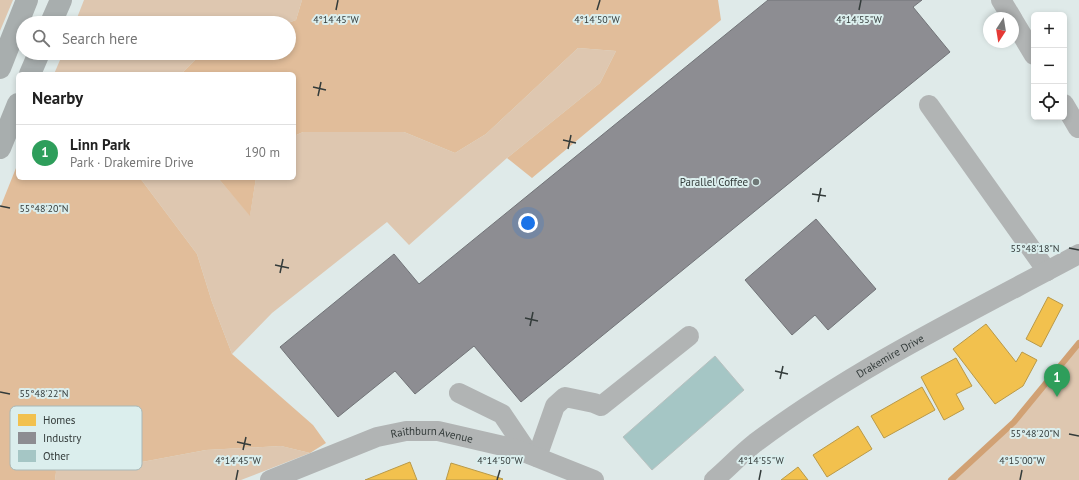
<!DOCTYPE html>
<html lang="en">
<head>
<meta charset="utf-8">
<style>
  body { margin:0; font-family:"PT Sans",sans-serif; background:#f2f2f2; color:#222 }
  .controls { position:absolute; right:12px; top:12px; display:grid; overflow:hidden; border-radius:6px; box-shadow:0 2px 6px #0003 }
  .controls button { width:36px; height:36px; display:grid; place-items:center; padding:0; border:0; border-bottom:1px solid #e0e0e0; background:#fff; color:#222; font:20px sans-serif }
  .compass { position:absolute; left:983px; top:12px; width:36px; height:36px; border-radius:50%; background:#fff; box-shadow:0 2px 6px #0003; rotate:192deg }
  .you { position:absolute; left:528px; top:223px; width:14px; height:14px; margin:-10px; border:3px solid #fff; border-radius:50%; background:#1a73e8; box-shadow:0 0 0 6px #1a73e833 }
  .badge { display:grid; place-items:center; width:26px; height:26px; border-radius:50%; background:#6f7877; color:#fff; font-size:13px; font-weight:700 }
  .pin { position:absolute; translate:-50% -33px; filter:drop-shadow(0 1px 2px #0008) }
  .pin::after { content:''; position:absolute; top:21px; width:14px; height:12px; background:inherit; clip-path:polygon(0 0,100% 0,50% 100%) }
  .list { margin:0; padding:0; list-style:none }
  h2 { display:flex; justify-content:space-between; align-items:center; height:52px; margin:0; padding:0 16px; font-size:17px }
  h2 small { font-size:13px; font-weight:400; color:#767676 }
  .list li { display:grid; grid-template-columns:26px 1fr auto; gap:12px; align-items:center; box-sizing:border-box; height:56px; padding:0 16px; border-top:1px solid #e0e0e0 }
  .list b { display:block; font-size:15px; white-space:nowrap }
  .list p { margin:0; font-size:13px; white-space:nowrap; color:#767676 }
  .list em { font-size:13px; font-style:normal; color:#767676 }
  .icon { flex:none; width:22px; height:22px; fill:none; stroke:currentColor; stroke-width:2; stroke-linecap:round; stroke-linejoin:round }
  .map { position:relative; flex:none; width:1079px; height:480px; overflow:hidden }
  .search { position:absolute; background:#fff; box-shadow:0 2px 6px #0003; left:16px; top:16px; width:280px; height:44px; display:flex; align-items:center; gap:10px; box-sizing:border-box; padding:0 14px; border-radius:22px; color:#767676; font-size:15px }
  .panel { position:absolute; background:#fff; box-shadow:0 2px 6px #0003; left:16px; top:72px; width:280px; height:108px; border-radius:6px }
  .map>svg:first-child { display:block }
  .green { fill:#dec7b0 }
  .forest { fill:#e1bd9a }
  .homes { fill:#f2c14e; stroke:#b99948 }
  .industry { fill:#8d8d92; stroke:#727478 }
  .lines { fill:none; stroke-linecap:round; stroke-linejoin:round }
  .stream { stroke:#d1a174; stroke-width:6 }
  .building { fill:#a5c6c5; stroke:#b8c1c0 }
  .minor { stroke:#b1b4b4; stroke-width:20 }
  .major { stroke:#a8aeae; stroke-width:22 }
  .ticks { fill:none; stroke:#333b3a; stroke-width:1.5 }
  .poi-dot { fill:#6f7877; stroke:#dbeeed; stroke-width:1.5 }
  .labels { text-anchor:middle; stroke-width:4; stroke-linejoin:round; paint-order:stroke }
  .poi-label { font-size:11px; fill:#333b3a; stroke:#dbeeed; text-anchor:end }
  .street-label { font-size:11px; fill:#333b3a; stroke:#dbeeed }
  .key { fill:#dbeeed; stroke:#a9b8b7; stroke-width:1 }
  .key-label { font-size:11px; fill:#333b3a }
  .ticks-label { font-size:10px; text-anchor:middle; fill:#333b3a; stroke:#dbeeed; stroke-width:4; stroke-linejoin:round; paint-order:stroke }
</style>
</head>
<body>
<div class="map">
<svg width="1079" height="480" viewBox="0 0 1079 480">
  <rect width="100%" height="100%" fill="#dfeae9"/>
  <path class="green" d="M0 0H13L0 31Z
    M84 0H302L296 20 288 23H75Z
    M578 48 616 51 600 83 507 158 409 245 387 222 272 313 232 354 212 302 197 254 140 178H218L250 215 256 178H294V136L303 132H404L455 153 486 134Z
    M63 53H202L181 74H54Z
    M1079 343V480H952L1014 422Z
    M52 409 99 470 206 450 281 446 310 453 241 480H55L56 472 37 433Z"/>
  <path class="forest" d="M302 0H718L721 20 532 178 507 158 600 83 616 51 578 48 486 134 455 153 404 132H303L294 136V74H181L202 53H289L288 23 296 20Z
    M18 163V178H140L197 254 212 302 232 354 313 425 326 443 310 453 281 446 206 450 99 470 52 409 37 433 49 444 56 472 55 480H0V208Z
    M218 178H256L250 216Z"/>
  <path class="homes" d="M1048 297 1063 305 1041 347 1026 339Z
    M986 324 1016 362 1022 352 1037 360 1023 386 995 404 953 349Z
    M956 358 972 386 956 394 964 409 944 420 921 377Z
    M922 387 935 410 884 438 871 416Z
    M858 426 872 449 827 477 813 455Z
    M410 462 417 480H365Z
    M451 463 503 479 502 480H446Z
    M798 467 808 480H781Z"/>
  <path class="industry" d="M768 0H922L913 7 950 52 521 402 474 346 415 394 395 371 338 417 280 347 394 254 419 284Z
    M816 219 876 289 828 330 815 315 792 335 745 280Z"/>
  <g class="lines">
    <path class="stream" d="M951 480 1014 422 1079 343"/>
  </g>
  <path class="building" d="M715 356 744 390 652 470 623 437Z"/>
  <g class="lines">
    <g class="minor">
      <path d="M1001 0 1012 18"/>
      <path d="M1013 20 1034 55"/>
      <path d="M1064 104 1078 128"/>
      <path d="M929 105 1047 271"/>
      <path d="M459 393 502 414 529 454"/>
      <path d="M537 457 555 406 565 397 594 403 601 406 689 336"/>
      <path id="s1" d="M270 480 377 437 406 431H438L516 449 594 480"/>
      <path id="s2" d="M714 480C728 468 741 454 755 443 855 368 969 313 1079 254"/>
    </g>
    <path class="major" d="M51 23 61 0
      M0 68 27 0
      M30 74 39 53
      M0 148 18 104"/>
  </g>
  <path class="ticks" d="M336 10 338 0M597 10 600 0M859 10 861 0M313 87 326 90M318 96 321 82M563 140 576 143M568 149 571 135M812 194 826 196M818 202 821 188M0 206 10 208M1069 248 1079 250M275 265 289 268M280 273 283 259M525 318 538 321M530 326 533 312M775 371 788 374M780 379 783 366M0 392 10 394M1069 434 1079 436M237 442 251 445M243 450 246 437M236 480 238 470M497 480 500 470M759 480 761 470M1020 480 1022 470"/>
  <circle class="poi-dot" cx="756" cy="182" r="4"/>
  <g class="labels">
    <g class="poi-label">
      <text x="748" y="186">Parallel Coffee</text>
    </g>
    <g class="street-label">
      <text dy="4" stroke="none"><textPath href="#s2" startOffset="216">Drakemire Drive</textPath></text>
      <text dy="4" stroke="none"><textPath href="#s1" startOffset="171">Raithburn Avenue</textPath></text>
    </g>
  </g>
  <rect x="10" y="406" width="132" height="64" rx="6" class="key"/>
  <rect x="18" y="414" width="18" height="12" fill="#f2c14e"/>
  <rect x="18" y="432" width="18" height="12" fill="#8d8d92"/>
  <rect x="18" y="450" width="18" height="12" fill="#a5c6c5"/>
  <g class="key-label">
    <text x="43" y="424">Homes</text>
    <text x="43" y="442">Industry</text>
    <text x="43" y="460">Other</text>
  </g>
  <g class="ticks-label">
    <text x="336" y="23">4°14'45"W</text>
    <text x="597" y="23">4°14'50"W</text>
    <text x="859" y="23">4°14'55"W</text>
    <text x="44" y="212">55°48'20"N</text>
    <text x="1035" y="252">55°48'18"N</text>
    <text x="44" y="397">55°48'22"N</text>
    <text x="1035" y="437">55°48'20"N</text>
    <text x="238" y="464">4°14'45"W</text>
    <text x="500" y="464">4°14'50"W</text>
    <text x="761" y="464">4°14'55"W</text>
    <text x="1022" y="464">4°15'00"W</text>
  </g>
</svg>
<div class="controls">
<button>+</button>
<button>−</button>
<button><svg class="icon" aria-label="locate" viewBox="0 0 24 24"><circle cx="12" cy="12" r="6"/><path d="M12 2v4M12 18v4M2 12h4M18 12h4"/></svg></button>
</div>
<svg class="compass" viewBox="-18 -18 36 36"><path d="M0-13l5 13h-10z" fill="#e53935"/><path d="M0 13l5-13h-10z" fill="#767676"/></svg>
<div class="you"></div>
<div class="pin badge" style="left:1057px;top:397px;background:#2e9e5b">1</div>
<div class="search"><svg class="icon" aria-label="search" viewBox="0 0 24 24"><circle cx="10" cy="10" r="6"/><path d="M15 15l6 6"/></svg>Search here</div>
<section class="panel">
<h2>Nearby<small></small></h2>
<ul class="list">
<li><span class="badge" style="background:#2e9e5b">1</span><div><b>Linn Park</b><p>Park · Drakemire Drive</p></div><em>190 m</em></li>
</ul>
</section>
</div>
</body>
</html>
